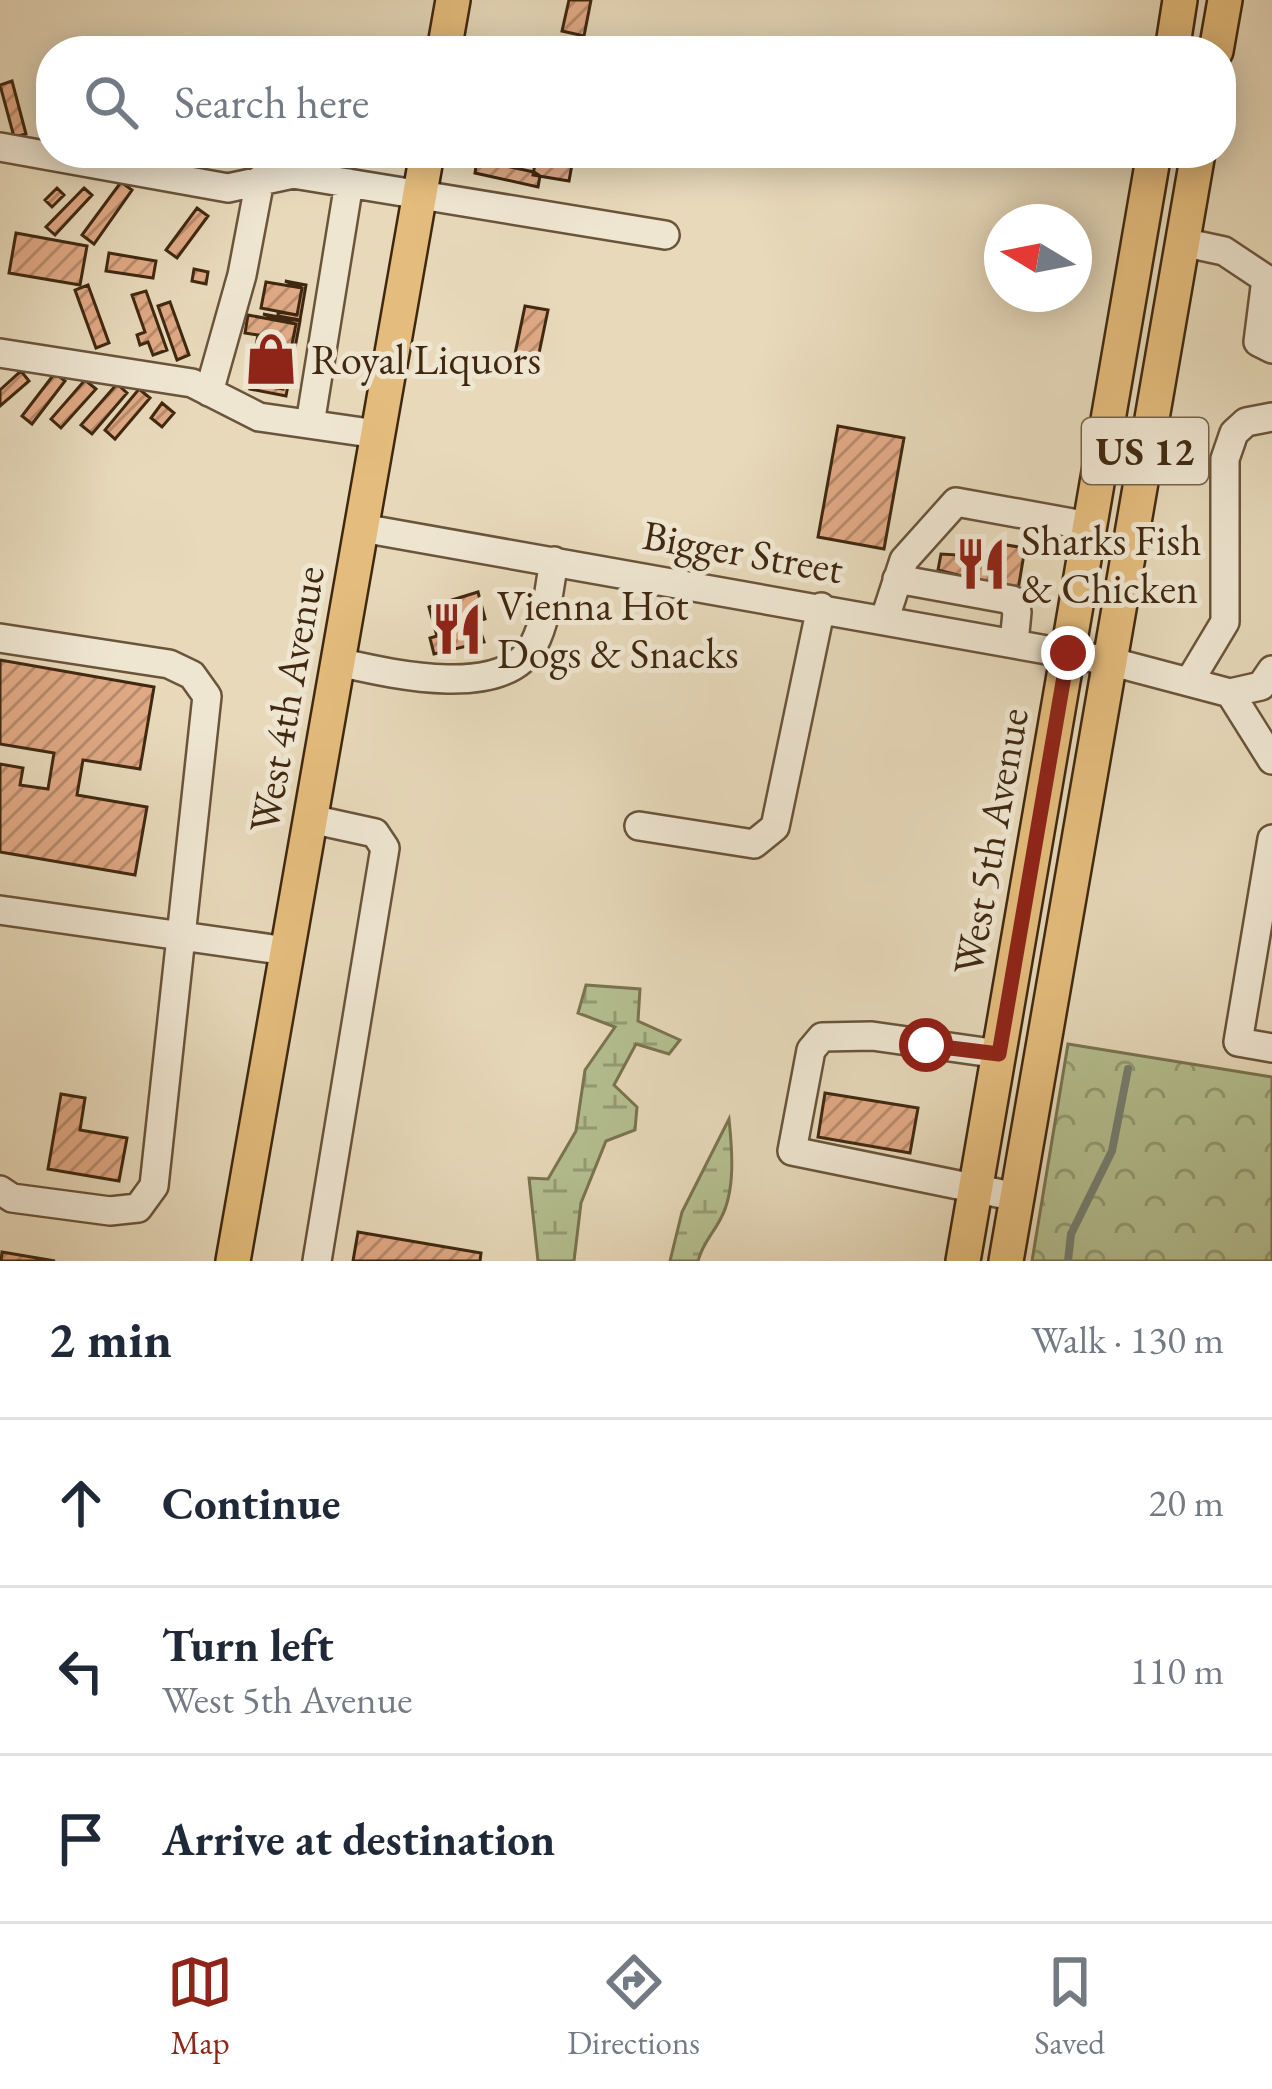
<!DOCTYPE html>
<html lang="en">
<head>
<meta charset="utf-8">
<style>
  body { margin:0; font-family:"EB Garamond",serif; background:#f6f6f7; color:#1f2937 }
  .compass { position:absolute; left:984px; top:204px; width:108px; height:108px; border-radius:50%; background:#fff; box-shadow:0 6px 30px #0003; rotate:280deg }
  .stop { position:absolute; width:36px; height:36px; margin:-27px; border:9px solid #8f2418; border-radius:50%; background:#fff }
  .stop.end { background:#8f2418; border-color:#fff; box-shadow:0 3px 12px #0008 }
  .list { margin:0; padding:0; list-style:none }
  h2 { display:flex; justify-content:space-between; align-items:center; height:156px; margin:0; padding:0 48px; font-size:51px }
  h2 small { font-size:39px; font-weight:400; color:#747a83 }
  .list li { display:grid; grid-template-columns:78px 1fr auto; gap:36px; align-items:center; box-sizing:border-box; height:168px; padding:0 48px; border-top:3px solid #e0e1e3 }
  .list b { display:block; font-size:45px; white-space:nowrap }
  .list p { margin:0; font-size:39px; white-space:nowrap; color:#747a83 }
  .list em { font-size:39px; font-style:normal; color:#747a83 }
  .icon { flex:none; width:66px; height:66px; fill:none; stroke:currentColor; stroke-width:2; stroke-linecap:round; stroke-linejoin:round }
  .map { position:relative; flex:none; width:1272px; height:1261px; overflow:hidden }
  .search { position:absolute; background:#fff; box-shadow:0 6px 30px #0003; left:36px; right:36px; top:36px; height:132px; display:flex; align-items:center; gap:30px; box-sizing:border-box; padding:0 42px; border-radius:48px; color:#747a83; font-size:45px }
  .sheet { height:660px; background:#fff }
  nav { display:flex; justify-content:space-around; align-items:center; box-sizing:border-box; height:168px; border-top:3px solid #e0e1e3; background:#fff; font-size:33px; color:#747a83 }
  nav a { display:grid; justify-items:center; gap:6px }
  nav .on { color:#8f2418 }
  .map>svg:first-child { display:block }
  .forest { fill:url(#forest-crowns); stroke:#7a7450; stroke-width:3 }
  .wetland { fill:url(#wetland-marsh); stroke:#7a7450; stroke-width:3 }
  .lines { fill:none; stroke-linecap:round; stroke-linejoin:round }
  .stream { stroke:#747f72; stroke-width:8 }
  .building { fill:url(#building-hatch); stroke:#402810; stroke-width:3 }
  .minor-casing { stroke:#6a543a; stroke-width:32 }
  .major-casing { stroke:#402810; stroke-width:38 }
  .minor { stroke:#efe6d2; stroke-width:27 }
  .major { stroke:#e4bc7d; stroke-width:33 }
  .route { stroke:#8f2418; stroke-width:15 }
  .labels { text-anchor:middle; stroke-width:10; stroke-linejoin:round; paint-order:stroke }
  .shield { fill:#efe6d2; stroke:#74614a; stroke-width:3 }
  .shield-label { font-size:39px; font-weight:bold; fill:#402810 }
  .poi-label { font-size:42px; fill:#402810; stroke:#efe6d2; text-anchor:start }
  .street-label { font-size:42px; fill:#402810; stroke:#efe6d2 }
</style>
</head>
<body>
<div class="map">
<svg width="1272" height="1261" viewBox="0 0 1272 1261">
  <defs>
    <pattern id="forest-crowns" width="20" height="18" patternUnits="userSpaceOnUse" patternTransform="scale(3)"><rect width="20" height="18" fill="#b4bf90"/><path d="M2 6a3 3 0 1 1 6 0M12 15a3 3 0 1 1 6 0" fill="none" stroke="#949b74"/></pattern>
    <pattern id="wetland-marsh" width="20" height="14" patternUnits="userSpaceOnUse" patternTransform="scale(3)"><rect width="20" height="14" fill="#b4bf90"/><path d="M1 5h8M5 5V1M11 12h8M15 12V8" fill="none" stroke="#949b74"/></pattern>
    <pattern id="building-hatch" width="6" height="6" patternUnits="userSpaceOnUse" patternTransform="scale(3)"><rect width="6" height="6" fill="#e0a985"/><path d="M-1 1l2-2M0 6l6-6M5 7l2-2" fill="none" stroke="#b78a6b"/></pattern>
  </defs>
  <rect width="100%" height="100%" fill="#e7d9ba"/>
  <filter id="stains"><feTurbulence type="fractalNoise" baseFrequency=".00167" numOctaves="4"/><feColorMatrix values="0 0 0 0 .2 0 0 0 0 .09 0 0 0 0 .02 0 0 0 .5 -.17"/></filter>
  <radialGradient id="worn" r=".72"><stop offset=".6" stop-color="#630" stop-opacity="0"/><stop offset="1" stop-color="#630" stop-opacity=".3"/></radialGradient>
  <path class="forest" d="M1068 1044 1272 1077V1261H1032Z"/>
  <path class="wetland" d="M586 985 640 989 638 1021 680 1040 669 1054 636 1044 614 1085 637 1107 635 1130 606 1141 581 1203 574 1261H538L529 1178 548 1179 576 1131 585 1070 615 1027 578 1013Z
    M729 1119C732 1148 736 1190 721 1218 713 1234 703 1242 698 1261H670L682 1212Z"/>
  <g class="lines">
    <path class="stream" d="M1068 1261 1071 1234 1112 1151 1128 1069"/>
  </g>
  <path class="building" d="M569 0H591L584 36 562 31Z
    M12 81 26 134 14 137 0 85Z
    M537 153H574L569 181 533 175Z
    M477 160 534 172 540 176 538 187 475 173Z
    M121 182 132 190 94 244 82 235Z
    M57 188 64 195 52 207 45 200Z
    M84 188 92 195 55 235 46 227Z
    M197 208 208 216 177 258 166 250Z
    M16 233 87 246 80 285 9 273Z
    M109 253 156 261 153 278 106 271Z
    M194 269 208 272 206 284 192 281Z
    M285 281 306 285 300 320 278 316V312L297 315 302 288Z
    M266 282 302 288 297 315 261 308Z
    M88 285 109 343 96 348 75 290Z
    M146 291 167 350 153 355 148 342 140 345 137 335 145 332 132 295Z
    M170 302 189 355 177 360 158 306Z
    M525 306 548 310 538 358 515 354Z
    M263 314 300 321 286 396 250 389 251 383 283 389 296 324Z
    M248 315 296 324 283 389 249 383 258 335 245 333Z
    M21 371 29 381 0 406V390Z
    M55 373 65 381 32 424 22 416Z
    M85 380 96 389 61 428 51 419Z
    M117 384 127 393 92 434 81 425Z
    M139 389 150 398 115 439 105 430Z
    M162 403 174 413 162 427 151 418Z
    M838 426 904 438 884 549 818 537Z
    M994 543 1025 548 1018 590 938 570 941 554 992 557Z
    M478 592 485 619 477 621 484 642 434 654 430 638 437 636 429 607Z
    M0 660 154 687 140 769 83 760 77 795 147 807 135 875 0 852V764L23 768 20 785 48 789 54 753 0 744Z
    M825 1093 918 1108 910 1153 818 1137Z
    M61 1094 85 1098 80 1130 127 1138 119 1181 48 1169Z
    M358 1232 481 1253 480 1261H353Z
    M2 1252 55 1261H1Z"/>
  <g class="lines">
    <g class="minor-casing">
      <path id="minor" d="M0 147 228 188 293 174 665 235
        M1182 242 1224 251 1266 279
        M1272 280 1266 279 1258 342 1272 349
        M0 353 192 383 259 417 377 434
        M209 392 242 275 260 180
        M310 424 349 183
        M362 528 1109 661 1230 693 1261 686 1272 670
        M897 579 1012 600 1017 612 1014 643
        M885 618 904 560 956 502 1089 526
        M0 638 169 664 192 675 207 696 154 1186 138 1208 110 1211 12 1198 0 1190
        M338 662C387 673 505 702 534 644 547 619 549 588 554 561
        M1189 682 1225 622V459L1234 433 1246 422 1272 417
        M1230 693 1272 760
        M311 819 375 833 385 848 317 1261
        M639 826 754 844 775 827 821 607
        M1272 839 1238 1042 1272 1048
        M0 910 287 951
        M999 1054 872 1036 822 1037 811 1050 792 1151 1017 1197"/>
    </g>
    <g class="major-casing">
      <path id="major" d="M444 51 453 0
        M1172 51 1180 0
        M1216 51 1225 0
        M233 1261 427 153
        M963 1261 1154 153
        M1006 1261 1198 153"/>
    </g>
    <use href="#minor" class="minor"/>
    <use href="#major" class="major"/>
  </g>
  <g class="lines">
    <path class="route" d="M926 1045 999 1054 1068 653"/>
  </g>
  <defs>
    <g id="shop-bare" transform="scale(4.14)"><path d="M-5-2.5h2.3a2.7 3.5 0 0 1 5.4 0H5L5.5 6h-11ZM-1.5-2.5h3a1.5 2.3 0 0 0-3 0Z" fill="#8f2418" stroke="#efe6d2" stroke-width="2.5" paint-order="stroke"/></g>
    <g id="restaurant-bare" transform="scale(4.14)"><path d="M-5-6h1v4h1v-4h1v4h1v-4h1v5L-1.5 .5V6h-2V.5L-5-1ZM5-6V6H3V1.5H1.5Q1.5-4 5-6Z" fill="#8f2418" stroke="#efe6d2" stroke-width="2.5" paint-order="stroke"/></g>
  </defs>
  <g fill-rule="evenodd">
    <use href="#shop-bare" x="271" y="359"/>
    <use href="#restaurant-bare" x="981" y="564"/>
    <use href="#restaurant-bare" x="457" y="629"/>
  </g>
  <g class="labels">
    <rect class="shield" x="1082" y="418" width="126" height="66" rx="9"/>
    <g class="shield-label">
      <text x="1145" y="465">US 12</text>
    </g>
    <g class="poi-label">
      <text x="311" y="374">Royal Liquors</text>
      <text x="1021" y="555">Sharks Fish<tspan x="1021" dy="48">&amp; Chicken</tspan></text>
      <text x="497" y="620">Vienna Hot<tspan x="497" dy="48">Dogs &amp; Snacks</tspan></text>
    </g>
    <g class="street-label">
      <text transform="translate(743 551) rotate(10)" y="15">Bigger Street</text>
      <text transform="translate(286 699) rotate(-80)" y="15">West 4th Avenue</text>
      <text transform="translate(990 841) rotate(-80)" y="15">West 5th Avenue</text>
    </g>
  </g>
  <rect width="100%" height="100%" filter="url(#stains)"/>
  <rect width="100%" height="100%" fill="url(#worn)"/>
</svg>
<svg class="compass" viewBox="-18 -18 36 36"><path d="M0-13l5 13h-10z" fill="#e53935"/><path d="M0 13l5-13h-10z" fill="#747a83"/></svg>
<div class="stop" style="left:926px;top:1045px"></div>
<div class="stop end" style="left:1068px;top:653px"></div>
<div class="search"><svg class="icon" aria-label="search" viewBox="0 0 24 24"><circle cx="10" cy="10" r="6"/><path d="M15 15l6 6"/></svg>Search here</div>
</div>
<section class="sheet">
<h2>2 min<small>Walk · 130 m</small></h2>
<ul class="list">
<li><svg class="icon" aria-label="ahead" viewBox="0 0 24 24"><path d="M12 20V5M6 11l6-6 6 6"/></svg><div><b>Continue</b></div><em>20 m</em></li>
<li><svg class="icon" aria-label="left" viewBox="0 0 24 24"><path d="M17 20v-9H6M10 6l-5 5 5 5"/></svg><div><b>Turn left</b><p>West 5th Avenue</p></div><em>110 m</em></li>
<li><svg class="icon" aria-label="arrive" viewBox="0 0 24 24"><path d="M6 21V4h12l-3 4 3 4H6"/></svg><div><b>Arrive at destination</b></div></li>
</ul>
</section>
<nav>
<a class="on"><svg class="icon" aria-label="map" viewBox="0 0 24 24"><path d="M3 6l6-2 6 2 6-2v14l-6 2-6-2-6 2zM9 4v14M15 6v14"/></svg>Map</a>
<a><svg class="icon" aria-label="directions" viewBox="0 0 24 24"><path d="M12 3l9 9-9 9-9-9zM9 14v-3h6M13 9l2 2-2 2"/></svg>Directions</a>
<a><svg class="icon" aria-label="saved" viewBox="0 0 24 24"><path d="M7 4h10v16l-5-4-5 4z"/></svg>Saved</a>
</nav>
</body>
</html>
